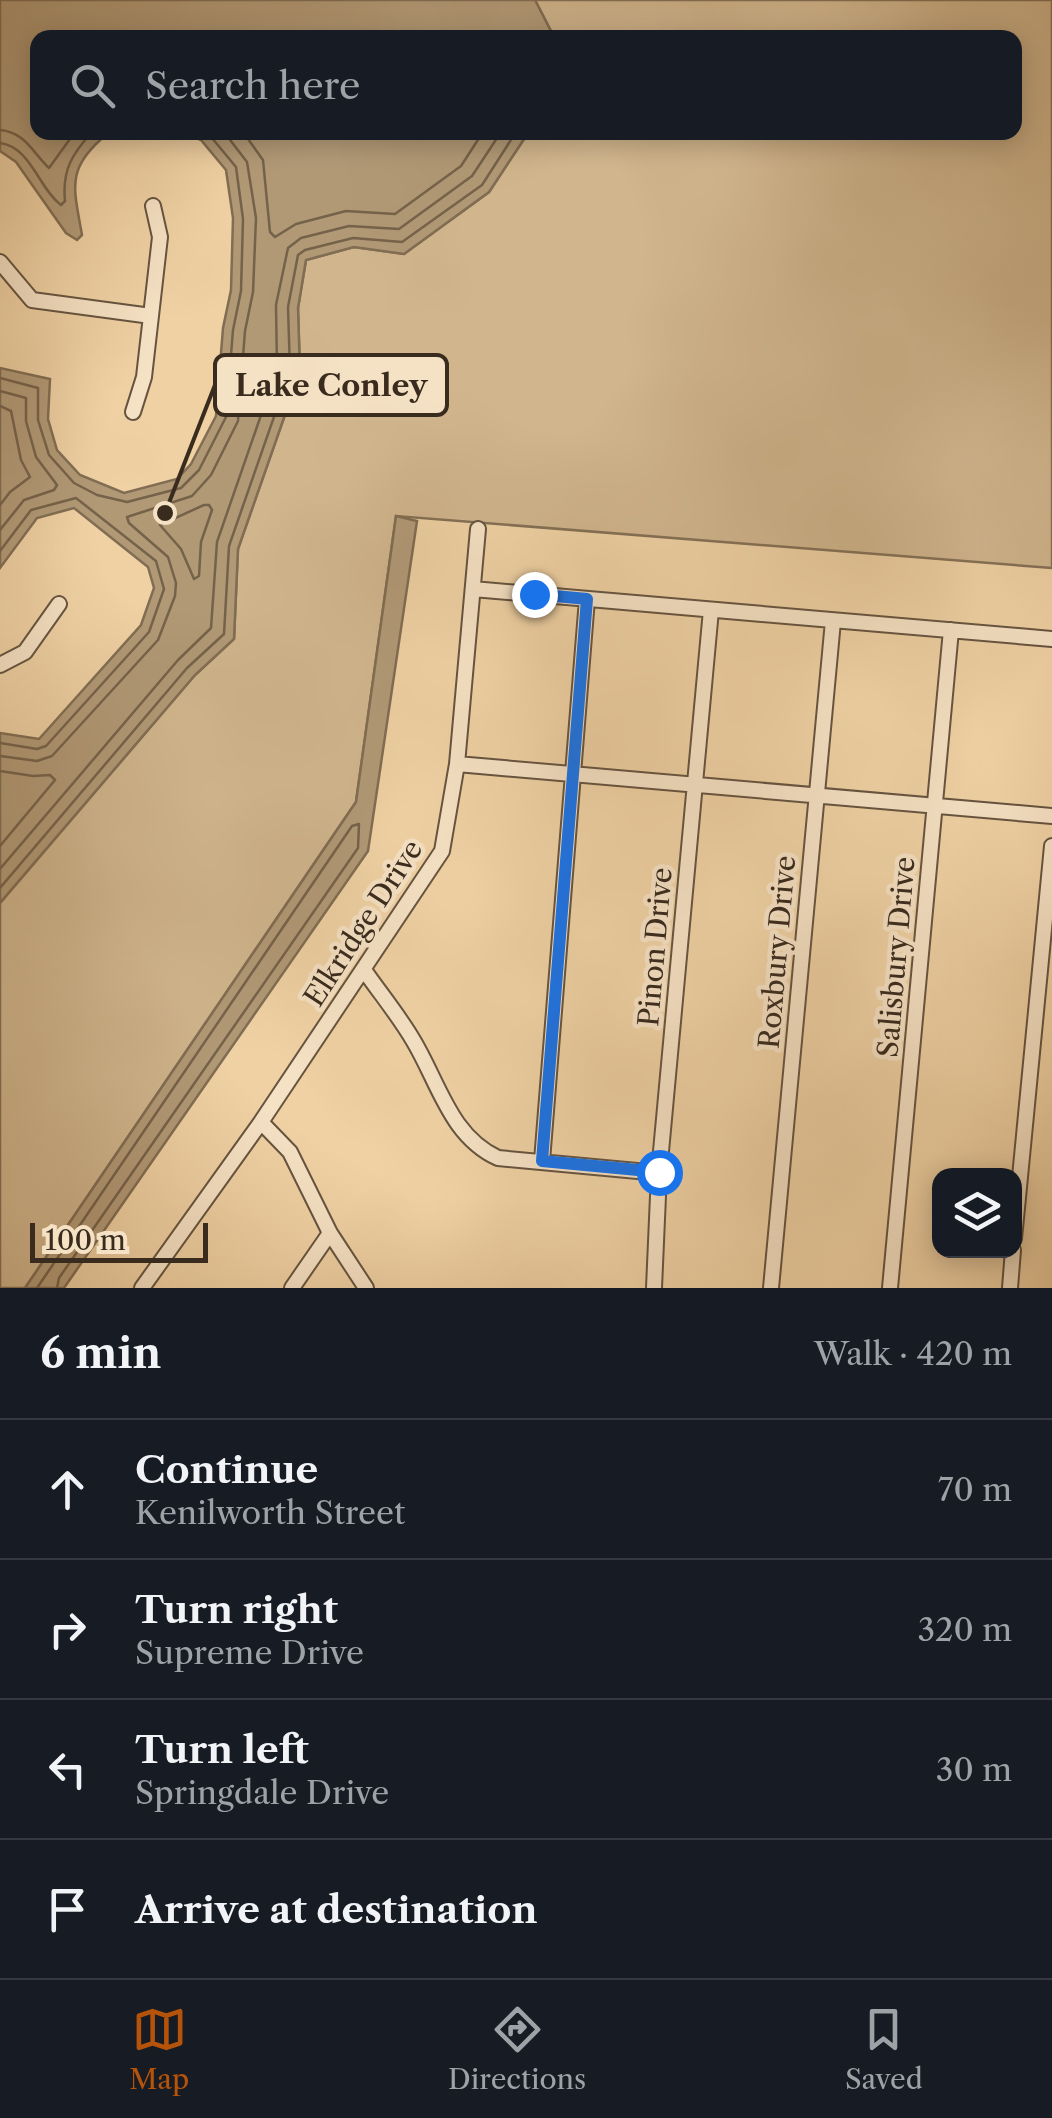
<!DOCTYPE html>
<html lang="en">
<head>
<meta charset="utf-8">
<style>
  body { margin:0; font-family:"Libre Caslon Text",serif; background:#20242c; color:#f1f3f6 }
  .controls { position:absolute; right:30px; bottom:30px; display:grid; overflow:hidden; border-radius:20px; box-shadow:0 5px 25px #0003 }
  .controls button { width:90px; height:90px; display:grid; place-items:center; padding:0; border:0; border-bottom:2px solid #363941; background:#171b24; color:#f1f3f6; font:50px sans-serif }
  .scale { position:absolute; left:30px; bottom:25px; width:178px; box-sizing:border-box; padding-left:10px; border:5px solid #392b1e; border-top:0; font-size:28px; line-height:35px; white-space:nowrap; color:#392b1e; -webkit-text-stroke:8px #f5e1c4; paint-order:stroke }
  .stop { position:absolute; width:30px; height:30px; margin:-22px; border:8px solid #1a73e8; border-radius:50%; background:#fff }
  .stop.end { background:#1a73e8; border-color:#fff; box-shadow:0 2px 10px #0008 }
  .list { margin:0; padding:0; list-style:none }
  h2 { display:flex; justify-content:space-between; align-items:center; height:130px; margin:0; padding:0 40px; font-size:42px }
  h2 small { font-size:32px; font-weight:400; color:#9ea1a6 }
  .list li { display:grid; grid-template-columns:65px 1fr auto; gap:30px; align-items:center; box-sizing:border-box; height:140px; padding:0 40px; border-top:2px solid #363941 }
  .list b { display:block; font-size:38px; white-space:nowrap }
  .list p { margin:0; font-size:32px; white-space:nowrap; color:#9ea1a6 }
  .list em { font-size:32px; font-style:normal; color:#9ea1a6 }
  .icon { flex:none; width:55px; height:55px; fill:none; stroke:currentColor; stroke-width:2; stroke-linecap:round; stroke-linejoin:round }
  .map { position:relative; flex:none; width:1052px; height:1288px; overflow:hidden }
  .search { position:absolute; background:#171b24; box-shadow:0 5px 25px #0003; left:30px; right:30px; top:30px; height:110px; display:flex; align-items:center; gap:25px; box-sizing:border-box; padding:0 35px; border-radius:20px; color:#9ea1a6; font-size:38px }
  .sheet { height:690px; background:#171b24 }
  nav { display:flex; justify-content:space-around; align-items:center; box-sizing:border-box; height:140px; border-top:2px solid #363941; background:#171b24; font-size:28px; color:#9ea1a6 }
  nav a { display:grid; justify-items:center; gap:5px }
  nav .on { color:#b45309 }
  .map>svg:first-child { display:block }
  .green { fill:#d0b58d; stroke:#847056; stroke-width:2.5 }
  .water { fill:#b19976; stroke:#816d53; stroke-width:2.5 }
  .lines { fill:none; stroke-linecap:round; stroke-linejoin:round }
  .shore { stroke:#75624a; stroke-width:2.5 }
  .minor-casing { stroke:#665440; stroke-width:18 }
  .minor { stroke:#f5e1c4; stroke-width:14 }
  .route { stroke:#1a73e8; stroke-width:12 }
  .labels { text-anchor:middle; stroke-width:9; stroke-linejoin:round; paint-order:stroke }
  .street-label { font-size:28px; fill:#392b1e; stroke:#f5e1c4 }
  .leader { fill:none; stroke:#392b1e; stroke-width:4 }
  .callout-dot { fill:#392b1e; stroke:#f5e1c4; stroke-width:4 }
  .callout { fill:#f5e1c4; stroke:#392b1e; stroke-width:4 }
  .callout-label { font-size:30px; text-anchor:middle; font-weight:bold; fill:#392b1e }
</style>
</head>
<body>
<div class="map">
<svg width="1052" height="1288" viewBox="0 0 1052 1288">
  <rect width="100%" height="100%" fill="#efd1a4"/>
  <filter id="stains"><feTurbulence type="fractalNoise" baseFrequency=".002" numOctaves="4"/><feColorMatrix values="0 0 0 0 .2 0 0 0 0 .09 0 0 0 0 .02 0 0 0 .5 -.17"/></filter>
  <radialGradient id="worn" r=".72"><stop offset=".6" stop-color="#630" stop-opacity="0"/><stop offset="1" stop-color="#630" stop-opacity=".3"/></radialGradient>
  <path class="green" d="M535 0H1052V568L396 516 356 802 25 1288H0V903L195 675 234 639 238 549 300 372 298 308 306 260 354 247 404 254 489 192 528 133 1014 132V38L554 37Z"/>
  <path class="water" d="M0 0H535L554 37 38 38V132L108 133C66 169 73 184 82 235L77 240 66 233 16 162 0 151Z
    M186 133H528L489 192 404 254 354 247 306 260 298 308 300 372 238 549 234 639 195 675 0 903V733L39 739 141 625 154 588 148 567 74 508 37 518 0 568V368L50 379 48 419 57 450 80 475 124 493 177 479 191 464 216 416 223 328 231 290 233 218 226 170 201 140Z
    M396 516 417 521 368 851 64 1288H25L356 802Z"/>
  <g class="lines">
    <path class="shore" d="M0 130C25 132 33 153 49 168L75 132
      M243 132 263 160 270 232 275 237 296 224 346 211 395 214 461 166 483 132
      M0 143C31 147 39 189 61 205L65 201C62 170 72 154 92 132
      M0 378 38 388V420L49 455 74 483 97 495 127 502 181 488 199 470 226 417 233 330 241 291 243 219 236 167 207 132
      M0 391 26 398V421L36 457 57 485 54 490 24 500 0 530
      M0 406 11 411 21 460 30 477 10 492 0 505
      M204 505H209L212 510 201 542 199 576 194 579 181 549 160 525Z
      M0 551 31 510 76 498 156 561 164 589 149 632 46 746 37 749 0 743
      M0 756 37 761 52 756 158 640 175 596 176 583 168 557 129 523 127 517 192 496 211 475 238 421 245 331 253 292 256 218 247 162 224 132
      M0 771 33 776 50 775 55 780 0 846
      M0 869 178 660 211 628 217 542 277 369 276 305 288 248 301 238 349 226 399 229 472 176 501 132
      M0 888 187 668 224 634 229 546 290 371 288 307 298 255 305 250 353 238 402 242 482 185 516 132
      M37 1288 352 826 359 824 358 848 59 1278 57 1288"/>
    <g class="minor-casing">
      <path id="minor" d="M0 262 32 300 151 316
        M133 412 144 377 160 237 153 206
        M473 589 1052 639
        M0 665 25 652 59 604
        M457 764 1052 816
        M364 970C380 993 399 1016 413 1040 439 1083 450 1136 498 1158L659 1173
        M261 1122 290 1152 330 1233 366 1288
        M542 1161 587 599
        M1014 1239 1052 846
        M142 1288 261 1122 442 851 457 764 478 529
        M292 1288 330 1233
        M654 1288 659 1173 711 610
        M771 1288 833 621
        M890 1288 951 630
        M1010 1288 1013 1250"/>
    </g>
    <use href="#minor" class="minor"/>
  </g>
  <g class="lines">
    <path class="route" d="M534 594 587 599 542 1161 659 1172"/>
  </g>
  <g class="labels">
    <g class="street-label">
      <text transform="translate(363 923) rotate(-57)" y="10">Elkridge Drive</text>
      <text transform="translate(655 947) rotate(-85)" y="10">Pinon Drive</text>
      <text transform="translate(777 952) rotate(-85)" y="10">Roxbury Drive</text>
      <text transform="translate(896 957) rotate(-85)" y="10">Salisbury Drive</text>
    </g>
  </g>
  <path class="leader" d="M165 513L215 385"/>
  <circle class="callout-dot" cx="165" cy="513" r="10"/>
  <rect class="callout" x="215" y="355" width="232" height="60" rx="10"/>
  <g class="callout-label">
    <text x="331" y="396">Lake Conley</text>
  </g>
  <rect width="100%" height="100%" filter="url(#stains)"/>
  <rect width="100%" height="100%" fill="url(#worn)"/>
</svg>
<div class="controls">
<button><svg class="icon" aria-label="layers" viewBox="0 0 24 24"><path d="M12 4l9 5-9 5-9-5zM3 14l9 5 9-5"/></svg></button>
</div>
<div class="scale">100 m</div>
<div class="stop" style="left:659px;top:1172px"></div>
<div class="stop end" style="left:534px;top:594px"></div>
<div class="search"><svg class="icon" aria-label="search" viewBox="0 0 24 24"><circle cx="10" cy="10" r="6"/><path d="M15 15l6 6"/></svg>Search here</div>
</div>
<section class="sheet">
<h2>6 min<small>Walk · 420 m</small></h2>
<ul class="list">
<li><svg class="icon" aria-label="ahead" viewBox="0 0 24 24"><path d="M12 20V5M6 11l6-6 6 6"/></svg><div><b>Continue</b><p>Kenilworth Street</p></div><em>70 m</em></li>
<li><svg class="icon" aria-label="right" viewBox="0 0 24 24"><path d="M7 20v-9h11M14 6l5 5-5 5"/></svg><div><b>Turn right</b><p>Supreme Drive</p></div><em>320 m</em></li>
<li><svg class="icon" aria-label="left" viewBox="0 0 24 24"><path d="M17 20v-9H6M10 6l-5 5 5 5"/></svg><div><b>Turn left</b><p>Springdale Drive</p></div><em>30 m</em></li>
<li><svg class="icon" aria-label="arrive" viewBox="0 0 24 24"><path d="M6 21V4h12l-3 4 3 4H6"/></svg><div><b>Arrive at destination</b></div></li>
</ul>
</section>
<nav>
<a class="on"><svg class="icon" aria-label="map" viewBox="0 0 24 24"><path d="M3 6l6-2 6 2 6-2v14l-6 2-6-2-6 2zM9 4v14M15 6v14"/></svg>Map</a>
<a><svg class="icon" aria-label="directions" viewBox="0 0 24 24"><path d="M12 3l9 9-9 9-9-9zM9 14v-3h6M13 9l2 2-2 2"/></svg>Directions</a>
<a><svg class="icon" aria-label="saved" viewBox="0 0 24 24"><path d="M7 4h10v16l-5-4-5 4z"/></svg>Saved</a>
</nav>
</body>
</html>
